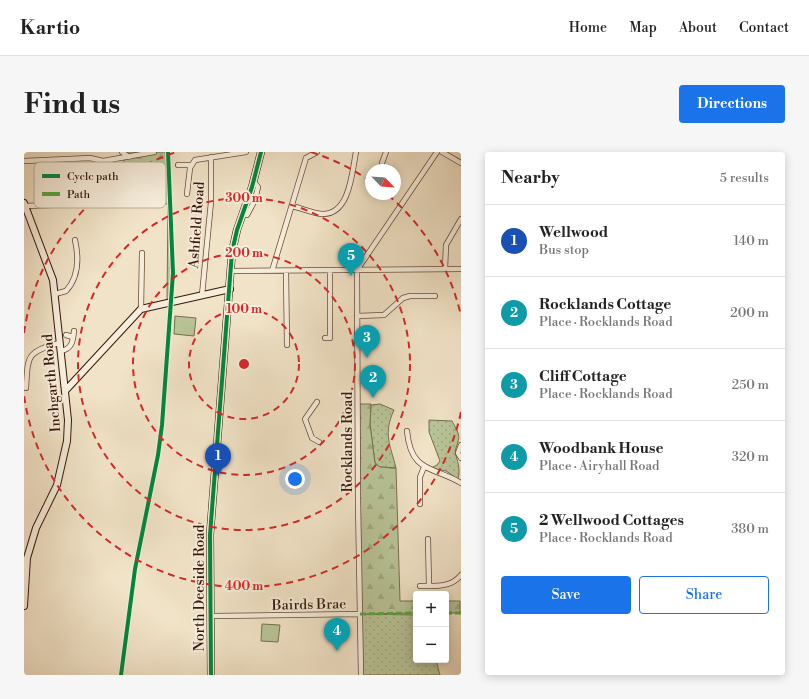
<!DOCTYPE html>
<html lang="en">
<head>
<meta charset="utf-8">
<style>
  body { margin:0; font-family:"Libre Bodoni",serif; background:#f6f6f6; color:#222 }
  .controls { position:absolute; right:12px; bottom:12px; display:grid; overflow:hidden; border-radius:4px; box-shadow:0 2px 10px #0003 }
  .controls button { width:36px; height:36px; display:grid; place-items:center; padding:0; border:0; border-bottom:1px solid #e0e0e0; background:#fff; color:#222; font:20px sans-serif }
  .compass { position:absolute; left:341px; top:12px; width:36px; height:36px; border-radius:50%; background:#fff; box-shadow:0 2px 10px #0003; rotate:115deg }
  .you { position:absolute; left:271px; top:327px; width:14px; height:14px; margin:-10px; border:3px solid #fff; border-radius:50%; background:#1a73e8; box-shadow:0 0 0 6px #1a73e833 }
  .badge { display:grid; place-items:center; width:26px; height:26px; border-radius:50%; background:#1a73e8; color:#fff; font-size:13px; font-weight:700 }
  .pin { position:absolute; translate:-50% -33px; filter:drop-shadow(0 1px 2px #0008) }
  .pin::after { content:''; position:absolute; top:21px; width:14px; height:12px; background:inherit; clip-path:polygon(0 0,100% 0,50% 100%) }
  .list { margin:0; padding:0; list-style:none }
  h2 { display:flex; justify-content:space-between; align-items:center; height:52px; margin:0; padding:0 16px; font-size:17px }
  h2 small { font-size:13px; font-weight:400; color:#767676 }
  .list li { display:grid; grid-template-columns:26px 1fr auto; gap:12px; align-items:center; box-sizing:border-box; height:72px; padding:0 16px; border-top:1px solid #e0e0e0 }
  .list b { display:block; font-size:15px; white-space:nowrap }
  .list p { margin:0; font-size:13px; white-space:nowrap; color:#767676 }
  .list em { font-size:13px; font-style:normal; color:#767676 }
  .actions { display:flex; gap:8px; padding:12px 16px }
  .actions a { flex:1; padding:9px 0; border:1px solid #1a73e8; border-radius:4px; text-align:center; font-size:14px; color:#1a73e8 }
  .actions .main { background:#1a73e8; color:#fff }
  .map { position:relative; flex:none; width:437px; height:523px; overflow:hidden; border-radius:4px }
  header { display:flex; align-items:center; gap:24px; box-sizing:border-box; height:56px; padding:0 20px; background:#fff; border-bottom:1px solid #e0e0e0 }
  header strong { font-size:19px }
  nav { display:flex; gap:22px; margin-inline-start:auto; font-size:14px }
  .intro { display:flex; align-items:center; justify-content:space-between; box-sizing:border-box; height:96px; padding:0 24px }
  h1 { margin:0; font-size:28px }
  .button { padding:10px 18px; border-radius:4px; background:#1a73e8; color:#fff; font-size:14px; font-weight:700 }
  main { display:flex; gap:24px; padding:0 24px }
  aside { flex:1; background:#fff; border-radius:4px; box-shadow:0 2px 10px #0003 }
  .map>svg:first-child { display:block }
  .grass { fill:url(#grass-dots); stroke:#786e50 }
  .forest { fill:url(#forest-firs); stroke:#786e50 }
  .pitch { fill:#b8c497; stroke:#786e50 }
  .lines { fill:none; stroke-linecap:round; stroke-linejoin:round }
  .street-casing { stroke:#674a39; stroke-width:6 }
  .secondary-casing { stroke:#39170a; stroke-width:8 }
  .primary-casing { stroke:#39170a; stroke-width:8 }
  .street { stroke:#f6eddb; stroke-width:4.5 }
  .secondary { stroke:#f6eddb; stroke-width:6 }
  .primary { stroke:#f1e3c7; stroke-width:7 }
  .quiet { stroke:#55a941; stroke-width:3; stroke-dasharray:6 3; stroke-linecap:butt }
  .cycleway-casing { stroke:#f6eddb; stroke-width:6 }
  .cycleway { stroke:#00873e; stroke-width:4 }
  .ring { fill:none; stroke:#d62828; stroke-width:2; stroke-dasharray:7 5 }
  .labels { text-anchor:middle; stroke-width:4; stroke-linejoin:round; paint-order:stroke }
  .street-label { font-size:14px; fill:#39170a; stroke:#f6eddb }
  .key { fill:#f6eddb; stroke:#bdad9c; stroke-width:1 }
  .key-label { font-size:11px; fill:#39170a }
  .centre { fill:#d62828; stroke:#f6eddb; stroke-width:2 }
  .ring-label { font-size:12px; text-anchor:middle; font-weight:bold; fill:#d62828; stroke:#f6eddb; stroke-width:4; stroke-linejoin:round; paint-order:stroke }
</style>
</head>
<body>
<header>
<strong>Kartio</strong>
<nav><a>Home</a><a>Map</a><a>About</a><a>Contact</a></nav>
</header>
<div class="intro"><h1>Find us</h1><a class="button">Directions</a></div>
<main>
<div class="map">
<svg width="437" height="523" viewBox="0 0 437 523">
  <defs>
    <pattern id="grass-dots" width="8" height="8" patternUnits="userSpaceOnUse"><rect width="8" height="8" fill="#b8c497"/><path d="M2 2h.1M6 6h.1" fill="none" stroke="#9fa881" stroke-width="1.8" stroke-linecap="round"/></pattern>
    <pattern id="forest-firs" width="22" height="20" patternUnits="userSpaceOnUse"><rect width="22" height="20" fill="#b8c497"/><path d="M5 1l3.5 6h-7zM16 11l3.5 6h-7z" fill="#9fa881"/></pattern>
  </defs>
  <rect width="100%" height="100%" fill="#f1e3c7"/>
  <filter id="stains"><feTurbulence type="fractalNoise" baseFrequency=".005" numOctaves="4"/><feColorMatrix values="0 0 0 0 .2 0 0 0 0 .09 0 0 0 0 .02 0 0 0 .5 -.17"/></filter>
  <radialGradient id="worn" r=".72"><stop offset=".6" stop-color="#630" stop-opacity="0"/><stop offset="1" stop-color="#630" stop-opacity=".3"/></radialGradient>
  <path class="grass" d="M356 252 370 258C359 282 366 292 372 316L356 315 351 311 346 272 347 253Z
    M405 268 428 269C437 285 436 284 431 299 433 310 437 315 434 327L422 319 407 316 413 313 416 309 405 280Z
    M336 462 392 463V508H412L416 523H337Z"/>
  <path class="forest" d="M100 0H143L146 42 149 121 147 148H143L144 52H141L136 22 131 16C118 18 114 28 108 38L96 36 100 20Z
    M334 252H347L346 272 351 311 356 315 372 316 376 449H392V461L336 462Z
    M422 449H436V461H422Z"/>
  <path class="pitch" d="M151 164 172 166 170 184 150 182Z
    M238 472 256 473 254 490 237 489Z"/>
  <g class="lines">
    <g class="street-casing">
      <path id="street" d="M98 0 105 5
        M418 0 437 11
        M0 9 66 6 79 9 130 0
        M358 11 362 0
        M154 13H167
        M163 42 166 16 171 8 222 0
        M0 54 61 52 64 49 74 9
        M268 54C277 56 288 61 298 62 326 63 328 20 332 0
        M218 63H223L231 48 234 35 230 30
        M421 117 422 93 437 67
        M206 119 437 117
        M248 119 282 6 293 0
        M262 119 263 193
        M31 142 42 139C55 125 55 106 51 88
        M178 143 187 50V5
        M117 157 118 101
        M333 164 360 163 379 146 386 144H411
        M42 183 49 185
        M301 186H306V118
        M37 199C48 197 49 189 50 179
        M2 236C4 204 2 200 35 191
        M293 250 281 267 288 286 295 290
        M383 279C387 321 408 314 437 331
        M437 293 434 301 437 306
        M396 352V325L400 315
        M404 387 405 434
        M396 434C410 434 427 436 437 423
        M187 464 336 462
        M337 523 334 350 333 118 413 0"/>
    </g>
    <g class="secondary-casing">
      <path id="secondary" d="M0 51 29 128 44 268 43 289 33 333 12 376 3 406 0 454
        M41 239 117 157 206 137"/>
    </g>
    <g class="primary-casing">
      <path id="primary" d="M187 523 186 383 208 100 213 78 228 35 237 0"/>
    </g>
    <use href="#street" class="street"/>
    <use href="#secondary" class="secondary"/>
    <use href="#primary" class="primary"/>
    <path class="quiet" d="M422 461H437
      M336 462 392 461"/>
    <g class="cycleway-casing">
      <path id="cycleway" d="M97 523 111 417 134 303 138 273 149 121 144 0
        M187 523 186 383 208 100 213 78 228 35 237 0"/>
    </g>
    <use href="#cycleway" class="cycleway"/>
  </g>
  <g class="ring">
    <circle cx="220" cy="212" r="55"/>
    <circle cx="220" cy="212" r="111"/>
    <circle cx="220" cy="212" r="166"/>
    <path d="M437 260A222 222 0 0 1 0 243M0 181A222 222 0 0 1 153 0M287 0A222 222 0 0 1 346 29M364 43A222 222 0 0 1 437 164"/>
  </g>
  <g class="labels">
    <g class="street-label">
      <text transform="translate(172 73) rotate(-86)" y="5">Ashfield Road</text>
      <text transform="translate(27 231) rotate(-95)" y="5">Inchgarth Road</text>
      <text transform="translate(323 290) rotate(-90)" y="5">Rocklands Road</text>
      <text transform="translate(175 436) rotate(-90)" y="5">North Deeside Road</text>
      <text transform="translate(285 452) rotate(-1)" y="5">Bairds Brae</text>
    </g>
  </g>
  <rect x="10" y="10" width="132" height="46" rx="6" class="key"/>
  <rect x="18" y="22" width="18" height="4" fill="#00873e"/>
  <rect x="18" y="40" width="18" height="4" fill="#55a941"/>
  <g class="key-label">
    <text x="43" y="28">Cycle path</text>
    <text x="43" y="46">Path</text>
  </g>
  <circle cx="220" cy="212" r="6" class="centre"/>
  <g class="ring-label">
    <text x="220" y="50">300 m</text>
    <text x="220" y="105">200 m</text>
    <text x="220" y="161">100 m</text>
    <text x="220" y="438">400 m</text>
  </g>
  <rect width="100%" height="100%" filter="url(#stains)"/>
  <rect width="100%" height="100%" fill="url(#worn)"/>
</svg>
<div class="controls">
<button>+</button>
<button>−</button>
</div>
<svg class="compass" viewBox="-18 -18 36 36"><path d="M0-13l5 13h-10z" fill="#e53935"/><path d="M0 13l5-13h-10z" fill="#767676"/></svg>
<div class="you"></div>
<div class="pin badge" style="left:194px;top:324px;background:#1a4fb4">1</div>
<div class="pin badge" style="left:349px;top:246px;background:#0f9aa8">2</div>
<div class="pin badge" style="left:343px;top:206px;background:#0f9aa8">3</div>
<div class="pin badge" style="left:313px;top:499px;background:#0f9aa8">4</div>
<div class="pin badge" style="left:327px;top:124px;background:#0f9aa8">5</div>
</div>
<aside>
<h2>Nearby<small>5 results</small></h2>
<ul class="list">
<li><span class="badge" style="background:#1a4fb4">1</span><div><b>Wellwood</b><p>Bus stop</p></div><em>140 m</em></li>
<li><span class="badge" style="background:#0f9aa8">2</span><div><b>Rocklands Cottage</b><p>Place · Rocklands Road</p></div><em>200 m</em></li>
<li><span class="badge" style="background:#0f9aa8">3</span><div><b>Cliff Cottage</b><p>Place · Rocklands Road</p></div><em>250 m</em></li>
<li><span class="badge" style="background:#0f9aa8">4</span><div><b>Woodbank House</b><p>Place · Airyhall Road</p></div><em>320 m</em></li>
<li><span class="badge" style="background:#0f9aa8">5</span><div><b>2 Wellwood Cottages</b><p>Place · Rocklands Road</p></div><em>380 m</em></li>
</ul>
<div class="actions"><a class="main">Save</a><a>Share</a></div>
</aside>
</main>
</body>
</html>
